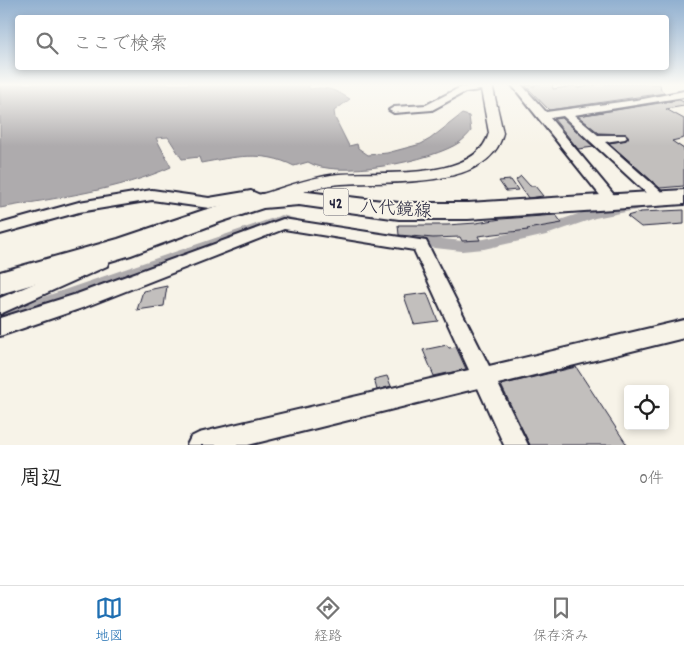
<!DOCTYPE html>
<html lang="ja">
<head>
<meta charset="utf-8">
<style>
  body { margin:0; font-family:Dekko,"Klee One",sans-serif; background:#f6f6f6; color:#222 }
  .controls { position:absolute; right:15px; bottom:15px; display:grid; overflow:hidden; border-radius:5px; box-shadow:0 2px 8px #0003 }
  .controls button { width:45px; height:45px; display:grid; place-items:center; padding:0; border:0; border-bottom:1px solid #e0e0e0; background:#fff; color:#222; font:25px sans-serif }
  .list { margin:0; padding:0; list-style:none }
  h2 { display:flex; justify-content:space-between; align-items:center; height:65px; margin:0; padding:0 20px; font-size:21px }
  h2 small { font-size:16px; font-weight:400; color:#767676 }
  .icon { flex:none; width:28px; height:28px; fill:none; stroke:currentColor; stroke-width:2; stroke-linecap:round; stroke-linejoin:round }
  .map { position:relative; flex:none; width:684px; height:445px; overflow:hidden }
  .search { position:absolute; background:#fff; box-shadow:0 2px 8px #0003; left:15px; right:15px; top:15px; height:55px; display:flex; align-items:center; gap:12px; box-sizing:border-box; padding:0 18px; border-radius:5px; color:#767676; font-size:19px }
  .sheet { height:140px; background:#fff }
  nav { display:flex; justify-content:space-around; align-items:center; box-sizing:border-box; height:70px; border-top:1px solid #e0e0e0; background:#fff; font-size:14px; color:#767676 }
  nav a { display:grid; justify-items:center; gap:2px }
  nav .on { color:#1f6fb2 }
  .map>svg:first-child { display:block }
  .water { fill:#aeabad; stroke:#76747f }
  .lines { fill:none; stroke-linecap:round; stroke-linejoin:round }
  .canal { fill:#aeabad; fill-rule:evenodd }
  .building { fill:#c2bfbd; stroke:#22223b }
  .minor-casing { stroke:#22223b; stroke-width:4 }
  .tertiary-casing { stroke:#22223b; stroke-width:3 }
  .primary-casing { stroke:#22223b; stroke-width:4 }
  .minor { fill:#f7f3e8; fill-rule:evenodd }
  .tertiary { fill:#f7f3e8; fill-rule:evenodd }
  .primary { fill:#f7f3e8; fill-rule:evenodd }
  .labels { text-anchor:middle; stroke-width:4; stroke-linejoin:round; paint-order:stroke }
  .shield { fill:#f7f3e8; stroke:#62616f; stroke-width:1 }
  .shield-label { font-size:16px; font-weight:bold; fill:#22223b }
  .street-label { font-size:18px; fill:#22223b; stroke:#f7f3e8 }
</style>
</head>
<body>
<div class="map">
<svg width="684" height="445" viewBox="0 0 684 445">
  <rect width="100%" height="100%" fill="#f7f3e8"/>
  <filter id="ink" filterUnits="userSpaceOnUse"><feTurbulence type="fractalNoise" baseFrequency=".02" numOctaves="2"/><feDisplacementMap in="SourceGraphic" scale="10" xChannelSelector="R" yChannelSelector="G"/><feConvolveMatrix kernelMatrix="1 2 1 2 8 2 1 2 1" color-interpolation-filters="sRGB"/></filter>
  <g filter="url(#ink)">
    <path class="water" d="M0 84H313L308 86 310 89C327 86 335 90 350 99L334 111 335 118 349 146 357 144 358 148 368 155 387 153 421 144 430 139 462 114 469 116 471 131C468 135 464 139 460 142 433 161 336 180 308 162L294 166C263 150 234 157 201 163L199 157 182 159 168 137 156 138 171 167C120 190 55 198 0 208Z"/>
    <g class="lines">
      <path class="canal" d="M636 202 641 203 643 206 641 209 595 218 546 235 484 249 462 251 408 245 403 244 401 240 403 236 408 235 462 241 484 239 545 225 593 209Z
        M282 215 300 220 302 223 300 226C292 229 285 224 277 226L0 328V312Z"/>
    </g>
    <path class="building" d="M535 84H552L553 89 575 86 578 88 601 84H660L661 90 665 93 549 110 525 85 535 86Z
      M679 100 684 102V106L666 109 684 119V138L672 141 684 149V186L660 188 609 143 626 140 629 137 626 134 599 133 578 116Z
      M562 118 594 147 578 149 554 119Z
      M521 176 530 186H535L543 196 528 198 516 180Z
      M511 180 518 190 506 191 499 181Z
      M684 210V224L641 227 627 216 641 212Z
      M556 215 562 223 527 229 528 230 478 236 480 240 462 241 460 237 433 238 399 235 398 225H447L476 223 501 219Z
      M167 286 164 306 137 310 143 291Z
      M427 293 438 321 414 324 404 296Z
      M447 345 449 348 456 347 466 369 434 376 423 350Z
      M576 367 627 445H530L501 385Z
      M387 376 391 386 377 390 374 379Z"/>
    <g class="lines">
      <g class="minor-casing">
        <path id="minor" d="M480 84H489L491 86 486 89 465 92 432 110 394 113 389 110 394 107 426 105 459 88Z
          M511 84H521L546 112 643 99 684 91V97L574 115 598 135H625L627 137 625 139 605 142 665 195 667 198 665 201H655L563 116 550 118 619 201 617 204H607Z
          M152 190 209 198 251 191 267 198 269 201 267 204 262 206 249 201 209 208 152 200 79 212 0 234V224L79 202Z
          M283 219 426 241 489 366 684 320V338L498 384 528 445H504L478 388 248 445H187L191 437 199 433 469 370 414 250 284 229 85 307 0 336V318L77 294Z
          M101 255 107 256 109 261 107 266 0 314V298Z"/>
      </g>
      <g class="tertiary-casing">
        <path id="tertiary" d="M480 84H492L503 133C490 194 378 179 332 185 308 188 286 199 263 206L257 204 254 200 257 196C281 188 306 179 331 175 371 169 475 185 489 133Z"/>
      </g>
      <g class="primary-casing">
        <path id="primary" d="M684 190V204L468 219H399L299 205 263 208 220 222 131 255 0 294V272L118 239 204 210 262 194 299 191 399 203H468Z"/>
      </g>
      <use href="#minor" class="minor"/>
      <use href="#tertiary" class="tertiary"/>
      <use href="#primary" class="primary"/>
    </g>
  </g>
  <linearGradient id="sky" x2="0" y2="1"><stop stop-color="#91b0d0"/><stop offset="0.58" stop-color="#fbfaf5"/><stop offset="1" stop-color="#fbfaf5" stop-opacity="0"/></linearGradient>
  <rect width="684" height="146" fill="url(#sky)"/>
  <g class="labels">
    <rect class="shield" x="323.5" y="188.5" width="25" height="27" rx="4"/>
    <g class="shield-label">
      <text x="336" y="208">42</text>
    </g>
    <g class="street-label">
      <text transform="translate(396 208) rotate(4)" y="6">八代鏡線</text>
    </g>
  </g>
</svg>
<div class="controls">
<button><svg class="icon" aria-label="locate" viewBox="0 0 24 24"><circle cx="12" cy="12" r="6"/><path d="M12 2v4M12 18v4M2 12h4M18 12h4"/></svg></button>
</div>
<div class="search"><svg class="icon" aria-label="search" viewBox="0 0 24 24"><circle cx="10" cy="10" r="6"/><path d="M15 15l6 6"/></svg>ここで検索</div>
</div>
<section class="sheet">
<h2>周辺<small>0件</small></h2>
<ul class="list">
</ul>
</section>
<nav>
<a class="on"><svg class="icon" aria-label="map" viewBox="0 0 24 24"><path d="M3 6l6-2 6 2 6-2v14l-6 2-6-2-6 2zM9 4v14M15 6v14"/></svg>地図</a>
<a><svg class="icon" aria-label="directions" viewBox="0 0 24 24"><path d="M12 3l9 9-9 9-9-9zM9 14v-3h6M13 9l2 2-2 2"/></svg>経路</a>
<a><svg class="icon" aria-label="saved" viewBox="0 0 24 24"><path d="M7 4h10v16l-5-4-5 4z"/></svg>保存済み</a>
</nav>
</body>
</html>
